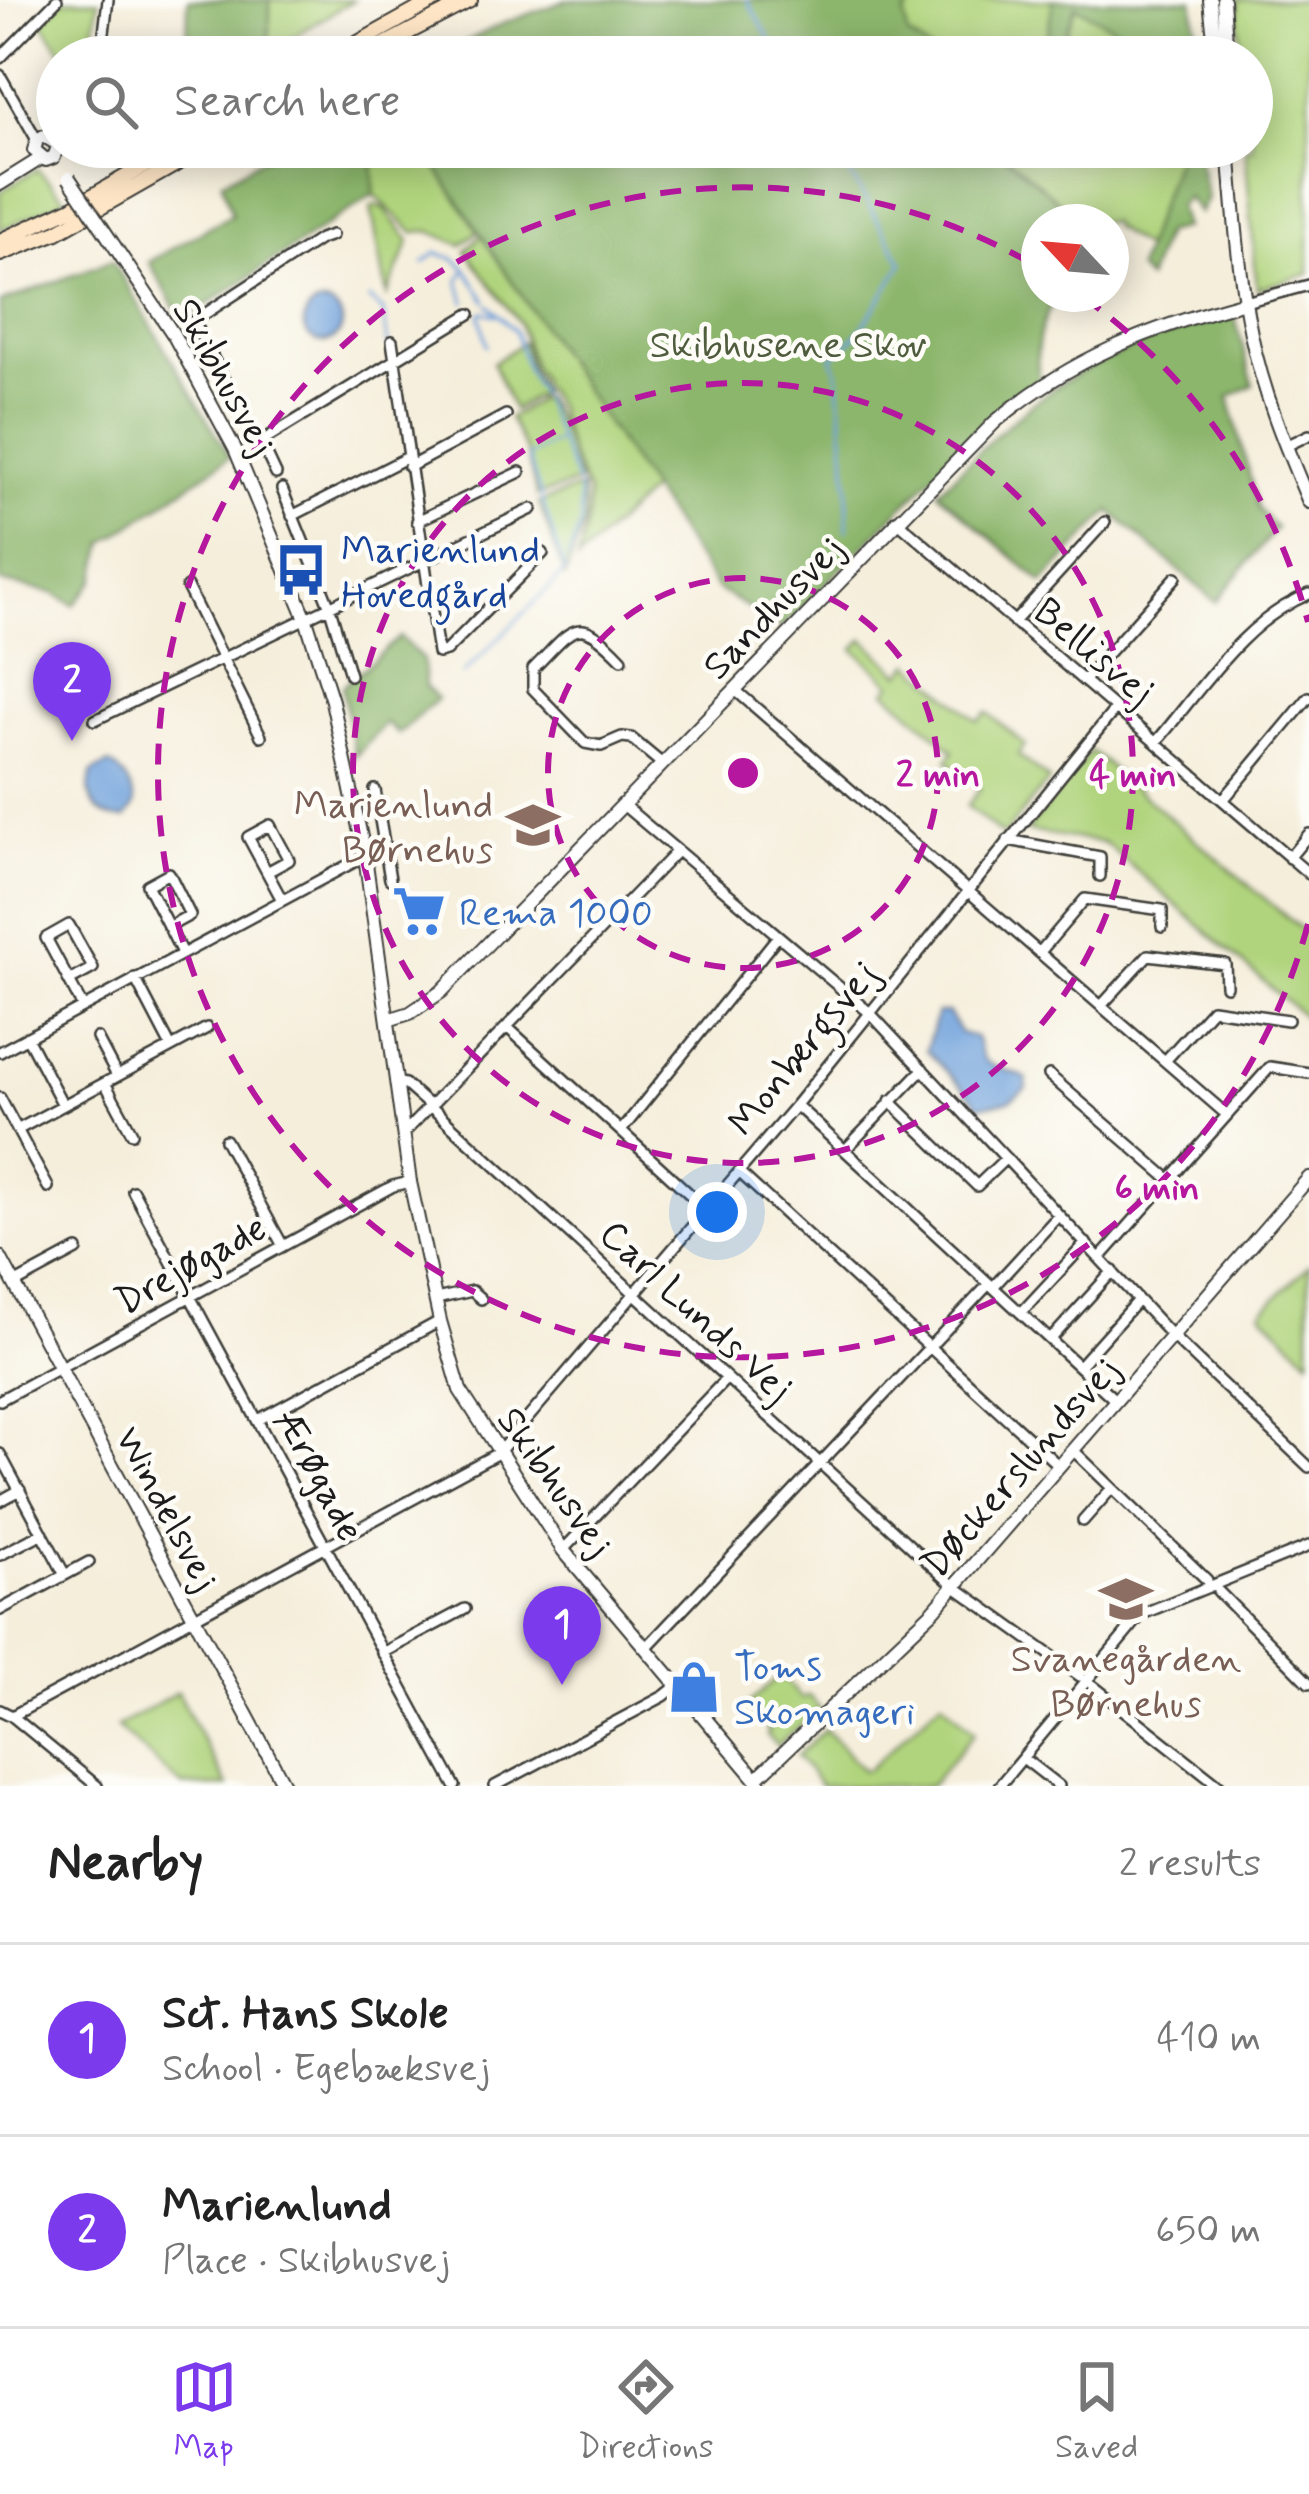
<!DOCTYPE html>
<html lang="en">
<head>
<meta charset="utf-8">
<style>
  body { margin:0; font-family:Mynerve,sans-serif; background:#f2f2f2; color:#222 }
  .compass { position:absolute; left:1021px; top:204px; width:108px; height:108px; border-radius:50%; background:#fff; box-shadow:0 6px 30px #0003; rotate:296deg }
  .you { position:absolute; left:717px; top:1212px; width:42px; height:42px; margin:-30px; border:9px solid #fff; border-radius:50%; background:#1a73e8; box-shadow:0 0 0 18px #1a73e833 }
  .badge { display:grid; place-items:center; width:78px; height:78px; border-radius:50%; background:#7c3aed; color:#fff; font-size:39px; font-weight:700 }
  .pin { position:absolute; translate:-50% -99px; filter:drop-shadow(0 3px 6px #0008) }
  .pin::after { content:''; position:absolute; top:63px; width:42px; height:36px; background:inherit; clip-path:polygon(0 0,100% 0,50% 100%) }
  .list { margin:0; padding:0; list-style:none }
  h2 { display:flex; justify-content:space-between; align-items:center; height:156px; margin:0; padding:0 48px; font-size:51px }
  h2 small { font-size:39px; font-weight:400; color:#767676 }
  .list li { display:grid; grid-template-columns:78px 1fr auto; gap:36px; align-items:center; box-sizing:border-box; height:192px; padding:0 48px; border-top:3px solid #e0e0e0 }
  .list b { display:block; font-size:45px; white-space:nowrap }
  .list p { margin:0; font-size:39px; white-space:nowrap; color:#767676 }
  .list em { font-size:39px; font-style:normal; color:#767676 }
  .icon { flex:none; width:66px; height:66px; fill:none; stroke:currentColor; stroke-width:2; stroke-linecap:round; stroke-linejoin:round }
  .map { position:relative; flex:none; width:1309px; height:1786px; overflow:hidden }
  .search { position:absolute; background:#fff; box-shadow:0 6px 30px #0003; left:36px; right:36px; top:36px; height:132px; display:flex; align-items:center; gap:30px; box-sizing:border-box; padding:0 42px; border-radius:66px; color:#767676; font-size:45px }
  .sheet { height:540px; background:#fff }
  nav { display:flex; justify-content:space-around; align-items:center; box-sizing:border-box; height:168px; border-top:3px solid #e0e0e0; background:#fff; font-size:33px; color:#767676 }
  nav a { display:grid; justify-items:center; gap:6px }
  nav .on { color:#7c3aed }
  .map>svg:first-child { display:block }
  .green { fill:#b0d47d; stroke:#66784c; stroke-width:3 }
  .forest { fill:#8cb66c; stroke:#546944; stroke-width:3 }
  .water { fill:#70a1db; stroke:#465e7c; stroke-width:3 }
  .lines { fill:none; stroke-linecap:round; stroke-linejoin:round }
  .stream { stroke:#70a1db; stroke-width:3 }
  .minor-casing { stroke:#3d3c39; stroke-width:14 }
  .tertiary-casing { stroke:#3d3c39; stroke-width:16 }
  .secondary-casing { stroke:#3d3c39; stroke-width:18 }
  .minor { stroke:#fff; stroke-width:9 }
  .tertiary { stroke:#fff; stroke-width:12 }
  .secondary { stroke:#fee5c5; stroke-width:14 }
  .tertiary-bridge-casing { stroke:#3d3c39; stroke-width:16; stroke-linecap:butt }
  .tertiary-bridge { stroke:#fff; stroke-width:12 }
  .ring { fill:none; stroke:#b5179e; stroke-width:6; stroke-dasharray:21 15 }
  .labels { text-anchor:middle; stroke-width:9; stroke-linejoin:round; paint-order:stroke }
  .park-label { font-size:39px; fill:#505c3e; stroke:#fdfcf7 }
  .street-label { font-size:39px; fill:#1c1c1c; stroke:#fdfcf7 }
  .transit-label { font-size:39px; fill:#164399; stroke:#fdfcf7; text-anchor:start }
  .education-label { font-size:39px; fill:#785e54; stroke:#fdfcf7; text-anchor:end }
  .shop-label { font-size:39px; fill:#366cbe; stroke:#fdfcf7; text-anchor:start }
  .centre { fill:#b5179e; stroke:#fdfcf7; stroke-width:6 }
  .ring-label { font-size:36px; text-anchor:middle; font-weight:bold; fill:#b5179e; stroke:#fdfcf7; stroke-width:9; stroke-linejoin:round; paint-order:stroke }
</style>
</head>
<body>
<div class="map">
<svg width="1309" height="1786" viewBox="0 0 1309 1786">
  <rect width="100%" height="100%" fill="#fdfcf7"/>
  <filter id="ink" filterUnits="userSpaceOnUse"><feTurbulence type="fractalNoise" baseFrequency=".00833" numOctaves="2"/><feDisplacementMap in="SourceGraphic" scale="24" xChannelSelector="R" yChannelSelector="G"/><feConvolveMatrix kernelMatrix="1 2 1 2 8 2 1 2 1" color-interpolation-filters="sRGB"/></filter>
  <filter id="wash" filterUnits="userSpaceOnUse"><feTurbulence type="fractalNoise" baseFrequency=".004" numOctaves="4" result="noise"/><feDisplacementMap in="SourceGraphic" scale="48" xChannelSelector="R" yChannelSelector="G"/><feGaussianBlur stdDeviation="2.7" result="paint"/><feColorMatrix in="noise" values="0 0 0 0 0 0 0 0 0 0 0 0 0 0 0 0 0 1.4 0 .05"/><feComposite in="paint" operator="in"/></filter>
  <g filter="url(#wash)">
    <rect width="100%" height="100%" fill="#f5eedb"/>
    <path class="green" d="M61 0H99L90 57H66L42 22Z
      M270 0H353L269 52Z
      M913 0H1053L1048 33 1058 53 1076 6 1134 39 1155 57H939L908 36 905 16Z
      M1238 0H1309V274L1257 289 1245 147H1252V57H1240Z
      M373 147H431L430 158 478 231 462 245 429 231 413 232 374 194Z
      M995 147H1180L1144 248 1111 226V222H1083Z
      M37 169 66 199 0 230V192Z
      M376 205 384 208 410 241 387 295 371 207Z
      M481 235 651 490 578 560 588 519V492L570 454 557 408 534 369 519 322 466 251Z
      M523 342 530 369 542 392 513 410 493 363Z
      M543 397C561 420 568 454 580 482L537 496 526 452 509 418Z
      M582 487 585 521 565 576 539 503Z
      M864 639 901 674 911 663 978 721 987 712 1025 745 1018 755 1049 780 1003 836 967 806 980 789 947 760 954 751 886 691 892 684 854 649Z
      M1091 751 1309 936V1021L1105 843 1027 831Z
      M1309 1265V1359L1261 1312Z
      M781 1675 802 1699 808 1695 820 1708 777 1746 767 1735 769 1731 747 1705Z
      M177 1692 227 1786H182L117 1727Z
      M942 1700 975 1732 930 1786H820L797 1756 825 1729 863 1770H868Z"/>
    <path class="forest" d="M188 0H270L269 52 260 57H168L187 47Z
      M568 0H913L905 16 908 36 939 57H435L502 24Z
      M1053 0H1193L1200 57H1155L1134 39 1076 6 1058 54 1052 56 1048 33Z
      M282 147H373L374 194 183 321 149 262 232 214 222 182Z
      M431 147H995L1083 222H1039V294H1056C1042 324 1032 346 1040 380L1014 394 782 628 717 589 430 158Z
      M1180 147H1196L1207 199 1199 213 1187 197 1178 206 1184 228 1164 233 1147 280 1137 269Z
      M112 260 230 457 105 543 95 580 74 605 54 593 0 582V303Z
      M1234 314 1253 385 1229 397 1258 509 1276 528 1216 602 1110 511 1043 583 938 492C973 457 1007 421 1047 393 1103 354 1170 333 1234 314Z
      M400 637 423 660 425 686 437 699 398 734 385 723 355 757 342 687Z"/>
    <path class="water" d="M304 323a19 19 0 1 1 38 0a19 19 0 1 1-38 0Z
      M110 764C126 773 132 787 135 805L126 818C97 820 83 799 92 772Z
      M937 1013H948L961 1033 976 1037C979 1043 979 1050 982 1056 989 1070 1015 1070 1027 1079L1026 1089 1009 1101 980 1106 926 1050Z"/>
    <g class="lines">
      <path class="stream" d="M747 0 780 57
        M834 147 903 263C886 288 857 344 832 357L838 373 848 486 847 530
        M423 263 436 253 455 259 466 269 486 301
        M369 299 383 311 388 344
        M465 302 459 281 465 270
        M489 305 515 331 527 370 540 394
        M487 346 480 315 483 312 496 315
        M542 398 577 484
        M541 497 528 456 557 441
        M568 560 581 522 579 488
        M463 674 565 572 542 500"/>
    </g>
  </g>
  <g filter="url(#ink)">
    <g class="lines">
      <g class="minor-casing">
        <path id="minor" d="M101 57 108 0
          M0 58 57 0
          M0 75 37 140
          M332 235 320 239 194 321 257 444 470 314
          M1245 302 1309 285
          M392 341 438 653 446 651 543 553
          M261 442 276 474
          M1286 446 1309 435
          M409 467 506 415
          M282 489 329 605 350 675
          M292 516 408 457
          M896 520 1309 874
          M417 521 520 472
          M187 587 261 736
          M1014 622 1105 522
          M622 659C576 611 574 628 533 669V689L585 743 601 746 622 737 631 738 661 763
          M1084 680 1176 577
          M734 689 1226 1114
          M95 720 532 509
          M1157 741C1201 690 1244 620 1309 594
          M375 790 390 879
          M1224 799 1309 697
          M622 804 870 1013 1172 1336 1309 1467
          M1008 840 1100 857V876
          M1289 858 1309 834
          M267 872 289 860 270 825 248 837 282 900
          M168 927 190 915 169 873 147 885 182 953
          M1040 952 1085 899 1162 910V927
          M135 978 171 1047
          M69 981 93 968 69 925 46 938 83 1007
          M1101 1006 1148 955 1225 964 1226 986
          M507 1027 707 1210
          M27 1037 63 1105
          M97 1038 117 1076
          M0 1052 365 856
          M1165 1061 1212 1009 1288 1020
          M1049 1075 1169 1179
          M397 1082 405 1084 431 1107 954 1586 1080 1676
          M105 1083 132 1133
          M0 1098 48 1187
          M890 1101 977 1186 1006 1158
          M796 1105 1116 1401
          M17 1130 207 1028
          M621 1131 778 936
          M404 1133 677 851
          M225 1140 283 1246
          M845 1150 923 1069
          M739 1172 1059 1466
          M133 1191 455 1786
          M1100 1258 1270 1067 1309 1073
          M14 1284 77 1250
          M993 1287 1059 1215
          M436 1299 472 1291 481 1299
          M1021 1313 1086 1243
          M1050 1340 1113 1271
          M1079 1366 1138 1300
          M0 1400 393 1186 410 1182
          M258 1420 440 1321
          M1073 1450 1207 1580
          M0 1454 65 1575
          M0 1501 20 1490
          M1083 1521 1112 1488
          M563 1550 727 1378
          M0 1555 43 1533
          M1218 1591 1309 1683
          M0 1610 89 1562
          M646 1648 989 1284
          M382 1653 465 1609
          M1092 1685 1220 1786
          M0 1710 12 1716 97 1786
          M12 1716 498 1453 796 1105 1116 708
          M1023 1758 1059 1786
          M495 1786 664 1696 678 1685
          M999 1786 1142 1614 1309 1546"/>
      </g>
      <g class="tertiary-casing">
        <path id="tertiary" d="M1210 0 1216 57
          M1223 0 1227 57
          M57 144 44 136 37 140 34 150 46 160 54 157 58 147
          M1229 147C1234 209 1238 272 1251 334 1263 392 1286 448 1309 502
          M0 184 40 159
          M109 238 173 334 235 449 305 616 332 701 365 856 410 1182 440 1321 460 1390 563 1550 762 1786
          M388 1020 410 1013 441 992 995 422C1069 359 1152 327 1245 302
          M0 1257 285 1786
          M757 1778 934 1610 1309 1178"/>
      </g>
      <g class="secondary-casing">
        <path id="secondary" d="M333 57 435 0
          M361 57 470 0
          M0 241 72 208 177 147
          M0 254 57 232 206 147"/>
      </g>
      <use href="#minor" class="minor"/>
      <use href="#tertiary" class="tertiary"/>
      <use href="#secondary" class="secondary"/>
      <g class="tertiary-bridge-casing">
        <path id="tertiary-bridge" d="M69 178 109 238"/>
      </g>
      <use href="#tertiary-bridge" class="tertiary-bridge"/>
    </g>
  </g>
  <g class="ring">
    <circle cx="743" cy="773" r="195"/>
    <circle cx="743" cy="773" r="390"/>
    <path d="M1308 924A585 585 0 1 1 1036 266M1083 297A585 585 0 0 1 1308 622"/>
  </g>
  <defs>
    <g id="bus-bare" transform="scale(4.14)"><path d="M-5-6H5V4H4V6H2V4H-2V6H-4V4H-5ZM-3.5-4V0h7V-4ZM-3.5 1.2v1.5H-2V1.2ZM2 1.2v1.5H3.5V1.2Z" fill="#1a4fb4" stroke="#fdfcf7" stroke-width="2.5" paint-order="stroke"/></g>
    <g id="school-bare" transform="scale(4.14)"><path d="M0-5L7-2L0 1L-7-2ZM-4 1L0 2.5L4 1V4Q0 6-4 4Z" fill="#8d6e63" stroke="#fdfcf7" stroke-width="2.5" paint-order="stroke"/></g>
    <g id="supermarket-bare" transform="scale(4.14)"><path d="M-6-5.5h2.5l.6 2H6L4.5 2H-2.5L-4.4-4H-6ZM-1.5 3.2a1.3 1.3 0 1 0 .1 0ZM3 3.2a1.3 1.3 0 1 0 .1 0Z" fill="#3f7fe0" stroke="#fdfcf7" stroke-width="2.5" paint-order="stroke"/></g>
    <g id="shop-bare" transform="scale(4.14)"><path d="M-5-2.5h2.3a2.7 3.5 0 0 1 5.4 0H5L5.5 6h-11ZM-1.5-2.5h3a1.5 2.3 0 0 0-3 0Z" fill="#3f7fe0" stroke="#fdfcf7" stroke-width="2.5" paint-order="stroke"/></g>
  </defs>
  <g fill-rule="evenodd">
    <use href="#bus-bare" x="301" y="570"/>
    <use href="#school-bare" x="533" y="825"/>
    <use href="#supermarket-bare" x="419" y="911"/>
    <use href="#school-bare" x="1126" y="1599"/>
    <use href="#shop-bare" x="694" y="1687"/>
  </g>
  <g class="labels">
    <g class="park-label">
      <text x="788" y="357">Skibhusene Skov</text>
    </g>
    <g class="street-label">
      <text transform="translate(226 376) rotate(61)" y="14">Skibhusvej</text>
      <text transform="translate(772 606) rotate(-46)" y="14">Sandhusvej</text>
      <text transform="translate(1095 650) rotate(40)" y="14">Bellisvej</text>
      <text transform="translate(802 1047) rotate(-51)" y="14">Monbergsvej</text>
      <text transform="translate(190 1263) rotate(-29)" y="14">Drejøgade</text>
      <text transform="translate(697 1310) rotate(43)" y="14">Carl Lunds Vej</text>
      <text transform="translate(1019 1466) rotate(-49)" y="14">Døckerslundsvej</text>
      <text transform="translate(321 1474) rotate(62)" y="14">Ærøgade</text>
      <text transform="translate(557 1481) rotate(55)" y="14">Skibhusvej</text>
      <text transform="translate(169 1508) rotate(62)" y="14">Windelsvej</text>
    </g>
    <g class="transit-label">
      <text x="341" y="562">Marienlund<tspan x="341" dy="45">Hovedgård</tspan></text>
    </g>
    <g class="education-label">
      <text x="493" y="817">Marienlund<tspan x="493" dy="45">Børnehus</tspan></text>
      <text x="1126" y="1671" text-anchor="middle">Svanegården<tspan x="1126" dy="45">Børnehus</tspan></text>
    </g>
    <g class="shop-label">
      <text x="459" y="925">Rema 1000</text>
      <text x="734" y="1679">Toms<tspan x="734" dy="45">Skomageri</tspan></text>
    </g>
  </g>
  <circle cx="743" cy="773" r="18" class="centre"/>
  <g class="ring-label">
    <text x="938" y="786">2 min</text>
    <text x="1133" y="786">4 min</text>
    <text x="1157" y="1199">6 min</text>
  </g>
</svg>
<svg class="compass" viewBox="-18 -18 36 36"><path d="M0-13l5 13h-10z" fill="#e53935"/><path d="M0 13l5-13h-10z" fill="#767676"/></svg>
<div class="you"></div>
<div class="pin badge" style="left:562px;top:1685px">1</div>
<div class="pin badge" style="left:72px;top:741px">2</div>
<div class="search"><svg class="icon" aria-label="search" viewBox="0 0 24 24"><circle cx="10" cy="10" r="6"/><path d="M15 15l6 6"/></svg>Search here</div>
</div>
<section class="sheet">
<h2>Nearby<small>2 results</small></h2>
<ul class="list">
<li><span class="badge">1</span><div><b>Sct. Hans Skole</b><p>School · Egebæksvej</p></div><em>410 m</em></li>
<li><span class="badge">2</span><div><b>Marienlund</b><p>Place · Skibhusvej</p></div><em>650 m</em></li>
</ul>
</section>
<nav>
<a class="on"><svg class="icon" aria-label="map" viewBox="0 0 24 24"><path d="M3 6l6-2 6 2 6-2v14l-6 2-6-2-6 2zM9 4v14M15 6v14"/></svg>Map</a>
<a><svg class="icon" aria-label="directions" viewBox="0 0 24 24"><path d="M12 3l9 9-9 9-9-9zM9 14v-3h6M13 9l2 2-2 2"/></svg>Directions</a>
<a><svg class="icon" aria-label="saved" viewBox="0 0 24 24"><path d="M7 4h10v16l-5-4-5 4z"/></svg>Saved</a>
</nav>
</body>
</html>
